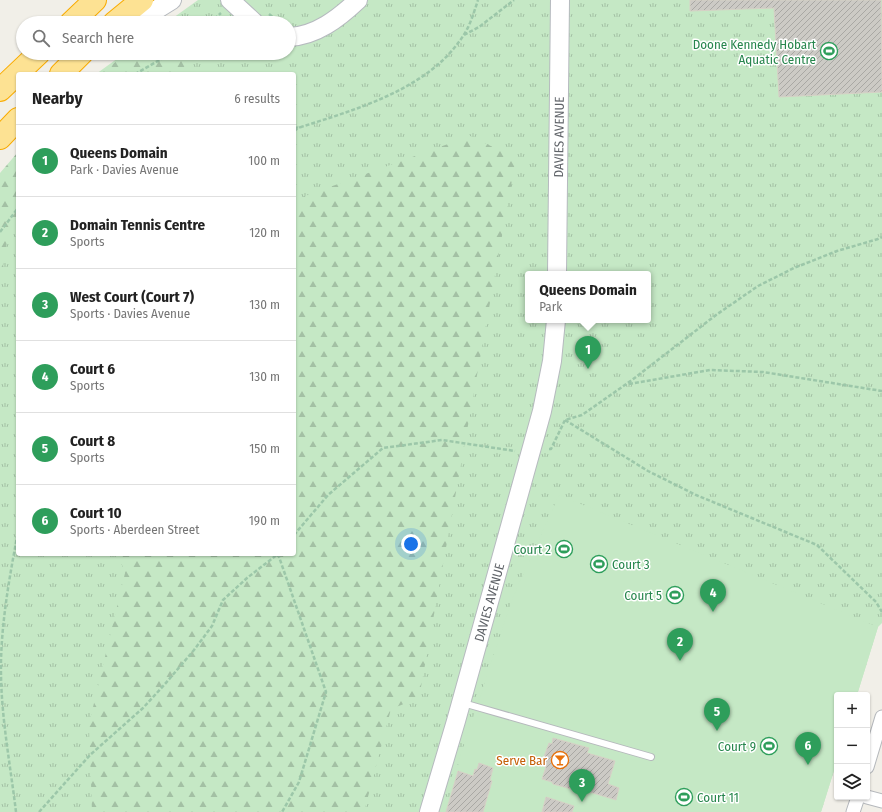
<!DOCTYPE html>
<html lang="en">
<head>
<meta charset="utf-8">
<style>
  body { margin:0; font-family:"Fira Sans Condensed",sans-serif; background:#f6f6f6; color:#222 }
  .controls { position:absolute; right:12px; bottom:12px; display:grid; overflow:hidden; border-radius:4px; box-shadow:0 1px 3px #0004 }
  .controls button { width:36px; height:36px; display:grid; place-items:center; padding:0; border:0; border-bottom:1px solid #e0e0e0; background:#fff; color:#222; font:20px sans-serif }
  .you { position:absolute; left:411px; top:544px; width:14px; height:14px; margin:-10px; border:3px solid #fff; border-radius:50%; background:#1a73e8; box-shadow:0 0 0 6px #1a73e833 }
  .badge { display:grid; place-items:center; width:26px; height:26px; border-radius:50%; background:#ea4335; color:#fff; font-size:13px; font-weight:700 }
  .pin { position:absolute; translate:-50% -33px; filter:drop-shadow(0 1px 2px #0008) }
  .pin::after { content:''; position:absolute; top:21px; width:14px; height:12px; background:inherit; clip-path:polygon(0 0,100% 0,50% 100%) }
  .popup { position:absolute; left:525px; top:271px; width:126px; height:52px; box-sizing:border-box; display:grid; place-content:center; border-radius:4px; background:#fff; filter:drop-shadow(0 1px 3px #0005); font-size:13px; white-space:nowrap; color:#767676 }
  .popup b { font-size:15px; color:#222 }
  .popup::after { content:''; position:absolute; left:50%; top:100%; margin-left:-8px; border:8px solid transparent; border-top-color:#fff }
  .list { margin:0; padding:0; list-style:none }
  h2 { display:flex; justify-content:space-between; align-items:center; height:52px; margin:0; padding:0 16px; font-size:17px }
  h2 small { font-size:13px; font-weight:400; color:#767676 }
  .list li { display:grid; grid-template-columns:26px 1fr auto; gap:12px; align-items:center; box-sizing:border-box; height:72px; padding:0 16px; border-top:1px solid #e0e0e0 }
  .list b { display:block; font-size:15px; white-space:nowrap }
  .list p { margin:0; font-size:13px; white-space:nowrap; color:#767676 }
  .list em { font-size:13px; font-style:normal; color:#767676 }
  .icon { flex:none; width:22px; height:22px; fill:none; stroke:currentColor; stroke-width:2; stroke-linecap:round; stroke-linejoin:round }
  .map { position:relative; flex:none; width:882px; height:812px; overflow:hidden }
  .search { position:absolute; background:#fff; box-shadow:0 1px 3px #0004; left:16px; top:16px; width:280px; height:44px; display:flex; align-items:center; gap:10px; box-sizing:border-box; padding:0 14px; border-radius:22px; color:#767676; font-size:15px }
  .panel { position:absolute; background:#fff; box-shadow:0 1px 3px #0004; left:16px; top:72px; width:280px; height:484px; border-radius:4px }
  .map>svg:first-child { display:block }
  .grass { fill:url(#grass-tufts); fill-rule:evenodd }
  .forest { fill:url(#forest-firs) }
  .pitch { fill:#c5e8c5 }
  .building { fill:url(#building-hatch); stroke:#d6d1c6 }
  .lines { fill:none; stroke-linecap:round; stroke-linejoin:round }
  .lane-casing { stroke:#b5b8bc; stroke-width:8 }
  .street-casing { stroke:#b5b8bc; stroke-width:15 }
  .secondary-casing { stroke:#b6babf; stroke-width:20 }
  .highway-casing { stroke:#f9ab00; stroke-width:24 }
  .path { stroke:#9cc7a9; stroke-width:2.5; stroke-dasharray:4 2; stroke-linecap:butt }
  .lane { stroke:#fff; stroke-width:6 }
  .street { stroke:#fff; stroke-width:13 }
  .secondary { stroke:#fff; stroke-width:18 }
  .highway { stroke:#fde293; stroke-width:22 }
  .labels { text-anchor:middle; stroke-width:3; stroke-linejoin:round; paint-order:stroke }
  .leisure-label { font-size:13px; fill:#27864d; stroke:#fff; text-anchor:end }
  .street-label { font-size:13px; fill:#5f6368; stroke:#fff }
  .food-label { font-size:13px; fill:#c56008; stroke:#fff; text-anchor:end }
</style>
</head>
<body>
<div class="map">
<svg width="882" height="812" viewBox="0 0 882 812">
  <defs>
    <pattern id="grass-tufts" width="24" height="20" patternUnits="userSpaceOnUse"><rect width="24" height="20" fill="#c5e8c5"/><path d="M3 7l-1-3M5 7V3M7 7l1-3M15 17l-1-3M17 17v-4M19 17l1-3" fill="none" stroke="#a3c0a4"/></pattern>
    <pattern id="forest-firs" width="22" height="20" patternUnits="userSpaceOnUse"><rect width="22" height="20" fill="#c5e8c5"/><path d="M5 1l3.5 6h-7zM16 11l3.5 6h-7z" fill="#a3c0a4"/></pattern>
    <pattern id="building-hatch" width="6" height="6" patternUnits="userSpaceOnUse"><rect width="6" height="6" fill="#cccac5"/><path d="M-1 1l2-2M0 6l6-6M5 7l2-2" fill="none" stroke="#a9a8a4"/></pattern>
  </defs>
  <rect width="100%" height="100%" fill="#f1efe8"/>
  <path class="grass" d="M198 0H882V623L878 627 857 695H837V761L821 812H0V185L18 160V554H294V74H96L125 53H289V23H166ZM528 274H648V320H528Z"/>
  <path class="forest" d="M129 53H207L172 74H98Z
    M470 136 516 158 419 698 391 709 364 812H92L89 724 125 573 118 554H294V200Z
    M18 152V227L7 241 4 262 0 278V173Z"/>
  <path class="pitch" d="M559 495 878 627 857 695H837V761L821 812H445L462 751 513 597Z"/>
  <path class="building" d="M690 0H881L882 92 779 97 774 8 690 11Z
    M553 738 589 748 587 753 615 761 608 784 619 788 616 800 583 790 582 792 553 784 552 782 542 779 546 767 541 765 549 743 552 744Z
    M479 763 493 768 490 780 492 781 483 812H446L458 771 473 776 475 769 477 770Z
    M546 797 574 806 572 812H542Z"/>
  <g class="lines">
    <g class="lane-casing">
      <path id="lane" d="M463 703 651 757"/>
    </g>
    <g class="street-casing">
      <path id="street" d="M867 767 882 717
        M867 797 882 801
        M853 812 858 797"/>
    </g>
    <g class="secondary-casing">
      <g id="secondary">
        <path d="M230 0 255 23"/>
        <path d="M135 23 172 0"/>
        <path d="M289 37C316 36 339 18 358 0"/>
        <path id="s1" d="M557 274 560 0"/>
        <path id="s2" d="M429 812 456 721 542 411 552 361 556 320"/>
      </g>
    </g>
    <g class="highway-casing">
      <path id="highway" d="M71 23 95 0
        M114 23 142 0
        M61 74 82 53
        M0 90 39 53
        M0 138 18 119"/>
    </g>
    <path class="path" d="M269 14 274 18 285 21
      M210 23 221 13
      M464 35 479 27 514 0
      M135 74 172 53
      M294 128 301 127C357 109 429 89 463 36 470 26 474 12 478 0
      M294 131 300 127
      M0 232 18 208
      M629 384 710 370 763 372 882 391
      M565 420 648 471 696 495 817 545 876 602 882 612
      M549 449H551L565 420 582 415 632 380 716 315 758 286 794 268 837 251 878 239 882 237
      M294 535 328 495 383 448 442 440 515 451
      M278 554 326 692 299 782 282 812
      M16 812C10 762 0 712 1 661 2 618 10 574 18 532
      M39 812 90 755 143 708 165 684 194 650 212 626 223 600 247 578 278 554"/>
    <use href="#lane" class="lane"/>
    <use href="#street" class="street"/>
    <use href="#secondary" class="secondary"/>
    <use href="#highway" class="highway"/>
  </g>
  <defs>
    <g id="stadium-ring" transform="scale(0.9)"><circle r="9.5" fill="#fff" stroke="#2e9e5b" stroke-width="1.5"/><path d="M0-5a6.5 5 0 1 0 0 10a6.5 5 0 1 0 0-10ZM-3.5-1.8h7v3.6h-7Z" fill="#2e9e5b"/></g>
    <g id="bar-ring" transform="scale(0.9)"><circle r="9.5" fill="#fff" stroke="#e8710a" stroke-width="1.5"/><path d="M-6-5H6L.8 .8V4.5H3.5V6h-7V4.5H-.8V.8Z" fill="#e8710a"/></g>
  </defs>
  <g fill-rule="evenodd">
    <use href="#stadium-ring" x="829" y="51"/>
    <use href="#stadium-ring" x="564" y="549"/>
    <use href="#stadium-ring" x="599" y="564"/>
    <use href="#stadium-ring" x="675" y="595"/>
    <use href="#stadium-ring" x="769" y="746"/>
    <use href="#bar-ring" x="560" y="760"/>
    <use href="#stadium-ring" x="684" y="797"/>
  </g>
  <g class="labels">
    <g class="leisure-label">
      <text x="816" y="49">Doone Kennedy Hobart<tspan x="816" dy="15">Aquatic Centre</tspan></text>
      <text x="551" y="554">Court 2</text>
      <text x="612" y="569" text-anchor="start">Court 3</text>
      <text x="662" y="600">Court 5</text>
      <text x="756" y="751">Court 9</text>
      <text x="697" y="802" text-anchor="start">Court 11</text>
    </g>
    <g class="street-label">
      <text dy="5" stroke="none"><textPath href="#s1" startOffset="137">DAVIES AVENUE</textPath></text>
      <text dy="5" stroke="none"><textPath href="#s2" startOffset="218">DAVIES AVENUE</textPath></text>
    </g>
    <g class="food-label">
      <text x="547" y="765">Serve Bar</text>
    </g>
  </g>
</svg>
<div class="controls">
<button>+</button>
<button>−</button>
<button><svg class="icon" aria-label="layers" viewBox="0 0 24 24"><path d="M12 4l9 5-9 5-9-5zM3 14l9 5 9-5"/></svg></button>
</div>
<div class="you"></div>
<div class="pin badge" style="left:588px;top:369px;background:#2e9e5b">1</div>
<div class="popup"><b>Queens Domain</b>Park</div>
<div class="pin badge" style="left:680px;top:661px;background:#2e9e5b">2</div>
<div class="pin badge" style="left:582px;top:802px;background:#2e9e5b">3</div>
<div class="pin badge" style="left:713px;top:612px;background:#2e9e5b">4</div>
<div class="pin badge" style="left:717px;top:731px;background:#2e9e5b">5</div>
<div class="pin badge" style="left:808px;top:765px;background:#2e9e5b">6</div>
<div class="search"><svg class="icon" aria-label="search" viewBox="0 0 24 24"><circle cx="10" cy="10" r="6"/><path d="M15 15l6 6"/></svg>Search here</div>
<section class="panel">
<h2>Nearby<small>6 results</small></h2>
<ul class="list">
<li><span class="badge" style="background:#2e9e5b">1</span><div><b>Queens Domain</b><p>Park · Davies Avenue</p></div><em>100 m</em></li>
<li><span class="badge" style="background:#2e9e5b">2</span><div><b>Domain Tennis Centre</b><p>Sports</p></div><em>120 m</em></li>
<li><span class="badge" style="background:#2e9e5b">3</span><div><b>West Court (Court 7)</b><p>Sports · Davies Avenue</p></div><em>130 m</em></li>
<li><span class="badge" style="background:#2e9e5b">4</span><div><b>Court 6</b><p>Sports</p></div><em>130 m</em></li>
<li><span class="badge" style="background:#2e9e5b">5</span><div><b>Court 8</b><p>Sports</p></div><em>150 m</em></li>
<li><span class="badge" style="background:#2e9e5b">6</span><div><b>Court 10</b><p>Sports · Aberdeen Street</p></div><em>190 m</em></li>
</ul>
</section>
</div>
</body>
</html>
